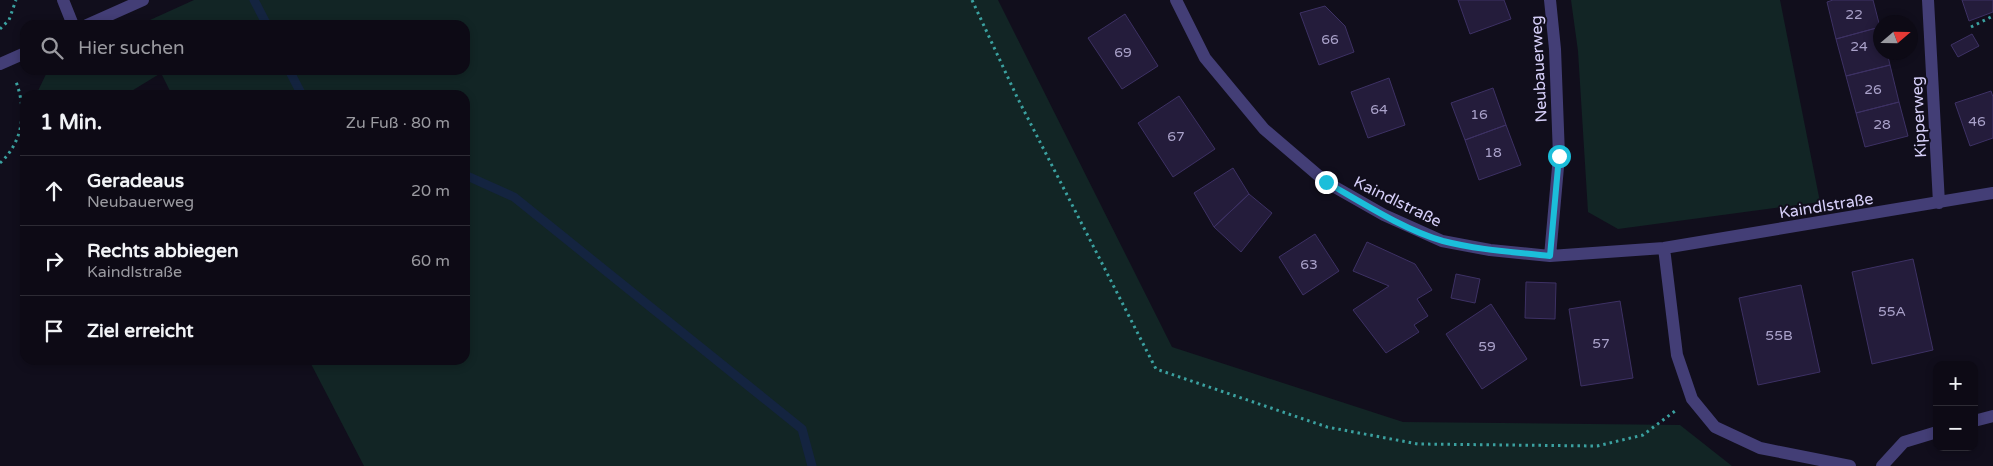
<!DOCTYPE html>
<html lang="de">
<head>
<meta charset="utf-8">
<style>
  body { margin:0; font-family:"Varela Round",sans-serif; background:#16131e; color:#f1f3f6 }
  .controls { position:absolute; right:15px; bottom:15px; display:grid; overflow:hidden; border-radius:10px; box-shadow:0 2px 8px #0003 }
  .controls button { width:45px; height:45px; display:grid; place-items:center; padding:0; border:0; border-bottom:1px solid #2d2b34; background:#0d0a15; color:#f1f3f6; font:25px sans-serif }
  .compass { position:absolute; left:1873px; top:15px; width:45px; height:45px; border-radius:50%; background:#0d0a15; box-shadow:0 2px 8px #0003; rotate:70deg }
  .stop { position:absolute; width:15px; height:15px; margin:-11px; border:4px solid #1bbeda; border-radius:50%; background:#fff }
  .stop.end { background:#1bbeda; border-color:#fff; box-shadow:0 1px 5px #0008 }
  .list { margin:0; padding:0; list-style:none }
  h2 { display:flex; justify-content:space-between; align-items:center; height:65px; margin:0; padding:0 20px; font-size:21px }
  h2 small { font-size:16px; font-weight:400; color:#9a9aa0 }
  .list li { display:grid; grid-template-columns:32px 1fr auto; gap:15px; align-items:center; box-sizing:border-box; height:70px; padding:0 20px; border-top:1px solid #2d2b34 }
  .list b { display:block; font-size:19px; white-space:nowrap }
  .list p { margin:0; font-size:16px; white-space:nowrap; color:#9a9aa0 }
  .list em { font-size:16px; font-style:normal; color:#9a9aa0 }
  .icon { flex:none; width:28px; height:28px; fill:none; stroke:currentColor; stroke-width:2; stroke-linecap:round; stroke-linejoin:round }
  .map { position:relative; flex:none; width:1993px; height:466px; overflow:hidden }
  .search { position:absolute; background:#0d0a15; box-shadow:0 2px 8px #0003; left:20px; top:20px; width:450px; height:55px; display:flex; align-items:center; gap:12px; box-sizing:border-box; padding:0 18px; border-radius:15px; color:#9a9aa0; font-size:19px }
  .panel { position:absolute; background:#0d0a15; box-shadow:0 2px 8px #0003; left:20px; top:90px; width:450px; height:275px; border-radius:15px }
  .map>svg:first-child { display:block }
  .green { fill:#122525 }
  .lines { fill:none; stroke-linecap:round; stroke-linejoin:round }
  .stream { stroke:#142440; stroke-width:9 }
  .building { fill:#241c3b; stroke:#3d3164 }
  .path { stroke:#3ba1a0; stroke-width:3; stroke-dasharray:2.5 4; stroke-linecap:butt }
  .service { stroke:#433e76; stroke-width:12 }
  .minor { stroke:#433e76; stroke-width:12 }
  .tertiary { stroke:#433e76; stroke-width:12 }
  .route { stroke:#1bbeda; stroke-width:6 }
  .labels { text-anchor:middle; stroke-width:4; stroke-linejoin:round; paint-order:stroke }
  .number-label { font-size:14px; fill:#aaa2ca }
  .street-label { font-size:16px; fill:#d6cff9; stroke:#110e1c }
</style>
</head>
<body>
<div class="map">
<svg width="1993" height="466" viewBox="0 0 1993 466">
  <rect width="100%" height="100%" fill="#110e1c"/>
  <path class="green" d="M194 0H998L1172 347 1403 422 1680 425 1732 466H364L309 360H465V95H172L161 73 125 95H36L48 70H465V25H139Z
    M1571 0H1780L1820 202 1618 229 1588 212 1578 51Z"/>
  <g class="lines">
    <path class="stream" d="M254 0 267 25
      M289 70 302 95
      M465 175 514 197 802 429 812 466"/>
  </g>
  <path class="building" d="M1458 0H1504L1511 19 1470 34Z
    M1833 0H1873L1880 27 1836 39 1827 2Z
    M1962 0H1993V12L1969 21Z
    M1325 6 1345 26 1354 52 1319 65 1300 13Z
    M1125 14 1158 66 1122 89 1088 38Z
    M1880 27V52H1887L1890 65 1846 76 1836 39Z
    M1972 34 1979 46 1958 57 1951 45Z
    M1890 65 1899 102 1856 113 1846 76Z
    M1389 78 1405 125 1368 138 1351 92Z
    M1493 88 1506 125 1465 140 1451 103Z
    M1991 91 1993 97V138L1970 146 1955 103Z
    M1179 96 1215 149 1173 177 1138 123Z
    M1899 102 1908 136 1865 147 1856 113Z
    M1506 125 1521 165 1479 180 1465 140Z
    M1233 168 1249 194 1214 227 1194 193Z
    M1249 194 1272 213 1241 252 1214 227Z
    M1315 234 1339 271 1303 295 1279 257Z
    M1367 242 1415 264 1432 290 1417 299 1428 316 1414 325 1419 332 1386 353 1353 310 1389 286 1353 271Z
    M1913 259 1933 350 1872 364 1852 272Z
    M1456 274 1480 279 1475 303 1451 298Z
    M1526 282 1556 283 1555 319 1525 318Z
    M1801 285 1820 372 1758 385 1739 298Z
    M1620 301 1633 378 1581 386 1569 309Z
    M1491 304 1527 359 1482 389 1446 334Z"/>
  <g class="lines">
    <path class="path" d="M972 0 1017 97 1156 369 1327 427 1418 444 1597 446 1643 435 1675 411
      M1971 27 1993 16
      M0 29 9 20 16 0
      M0 163C24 141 27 109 15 79"/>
    <path class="service" d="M1974 421 1993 416
      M1882 466 1904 442 1937 432"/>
    <path class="minor" d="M63 0 73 25
      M1176 0 1205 58 1264 129 1326 182 1384 215 1442 241 1490 250 1550 256 1664 248 1993 193
      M1928 0 1939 203
      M1664 248 1677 355 1692 399 1715 427 1760 448 1850 466
      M1550 256 1559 156 1555 49 1550 0"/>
    <path class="tertiary" d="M87 25 143 0
      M0 64 25 53"/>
  </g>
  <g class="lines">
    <path class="route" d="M1326 182C1361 202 1404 230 1443 241 1478 250 1514 252 1550 256L1559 156"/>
  </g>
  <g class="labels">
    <g class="number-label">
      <text x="1854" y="19">22</text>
      <text x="1330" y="44">66</text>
      <text x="1859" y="51">24</text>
      <text x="1123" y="57">69</text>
      <text x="1873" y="94">26</text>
      <text x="1379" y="114">64</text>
      <text x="1479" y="119">16</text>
      <text x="1977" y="126">46</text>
      <text x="1882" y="129">28</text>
      <text x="1176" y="141">67</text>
      <text x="1493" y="157">18</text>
      <text x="1309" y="269">63</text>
      <text x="1892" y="316">55A</text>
      <text x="1779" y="340">55B</text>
      <text x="1601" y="348">57</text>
      <text x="1487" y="351">59</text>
    </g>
    <g class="street-label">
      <text transform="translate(1538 69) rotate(-93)" y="6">Neubauerweg</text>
      <text transform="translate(1918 117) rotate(-93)" y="6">Kipperweg</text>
      <text transform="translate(1398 201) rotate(26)" y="6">Kaindlstraße</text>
      <text transform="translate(1826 205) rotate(-9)" y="6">Kaindlstraße</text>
    </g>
  </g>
</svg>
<div class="controls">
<button>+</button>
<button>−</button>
</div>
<svg class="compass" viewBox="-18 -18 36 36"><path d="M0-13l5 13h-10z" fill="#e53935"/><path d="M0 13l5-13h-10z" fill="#9a9aa0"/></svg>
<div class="stop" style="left:1559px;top:156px"></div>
<div class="stop end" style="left:1326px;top:182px"></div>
<div class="search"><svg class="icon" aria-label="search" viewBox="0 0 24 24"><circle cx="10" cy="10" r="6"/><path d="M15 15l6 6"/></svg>Hier suchen</div>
<section class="panel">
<h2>1 Min.<small>Zu Fuß · 80 m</small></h2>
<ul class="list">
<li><svg class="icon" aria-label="ahead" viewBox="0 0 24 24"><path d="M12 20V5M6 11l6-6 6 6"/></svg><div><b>Geradeaus</b><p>Neubauerweg</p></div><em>20 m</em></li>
<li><svg class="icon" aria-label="right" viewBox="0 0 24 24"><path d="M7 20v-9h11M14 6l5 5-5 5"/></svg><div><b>Rechts abbiegen</b><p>Kaindlstraße</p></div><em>60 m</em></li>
<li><svg class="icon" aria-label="arrive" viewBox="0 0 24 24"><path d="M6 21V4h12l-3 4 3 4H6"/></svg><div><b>Ziel erreicht</b></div></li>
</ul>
</section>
</div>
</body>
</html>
